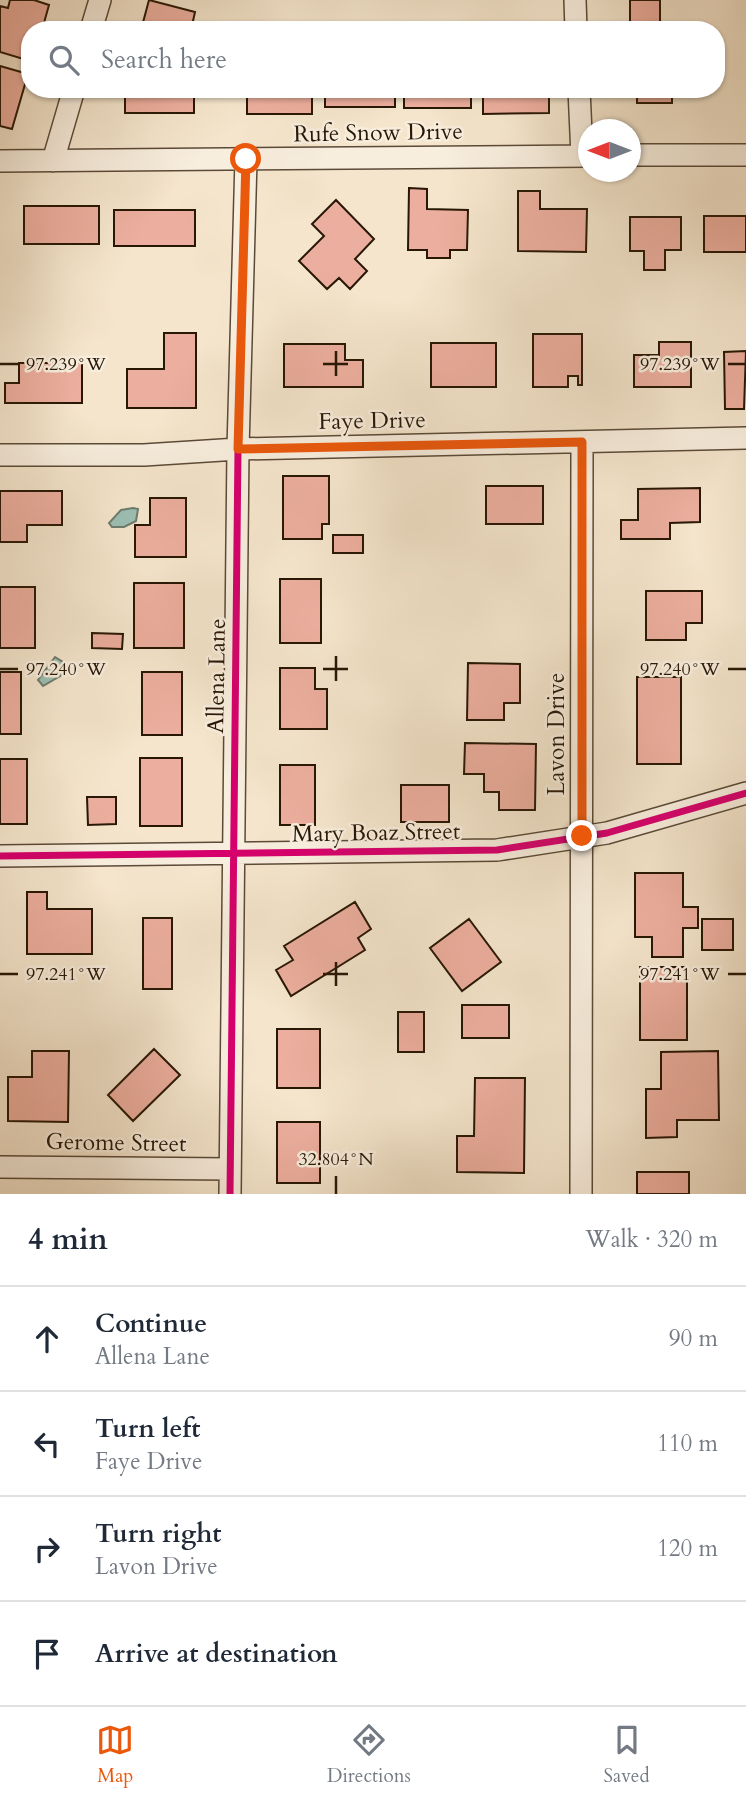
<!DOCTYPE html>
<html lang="en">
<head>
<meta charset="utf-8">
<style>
  body { margin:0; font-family:Cardo,serif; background:#f2f2f3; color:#1f2937 }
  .compass { position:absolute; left:578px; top:119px; width:63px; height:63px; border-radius:50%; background:#fff; box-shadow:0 2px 5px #0004; rotate:270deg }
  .stop { position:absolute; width:21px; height:21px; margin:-16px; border:5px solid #ea580c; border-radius:50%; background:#fff }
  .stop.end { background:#ea580c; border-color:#fff; box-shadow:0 2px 7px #0008 }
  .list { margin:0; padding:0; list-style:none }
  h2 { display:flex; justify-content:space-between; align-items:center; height:91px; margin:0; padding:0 28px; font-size:30px }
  h2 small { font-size:23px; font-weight:400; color:#747a83 }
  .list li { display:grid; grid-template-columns:46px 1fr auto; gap:21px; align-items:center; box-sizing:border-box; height:105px; padding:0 28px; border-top:2px solid #e0e1e3 }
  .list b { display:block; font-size:26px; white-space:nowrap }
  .list p { margin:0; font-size:23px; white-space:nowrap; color:#747a83 }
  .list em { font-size:23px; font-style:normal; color:#747a83 }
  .icon { flex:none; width:38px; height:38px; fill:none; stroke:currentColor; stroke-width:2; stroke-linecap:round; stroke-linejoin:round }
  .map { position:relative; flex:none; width:746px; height:1194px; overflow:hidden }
  .search { position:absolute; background:#fff; box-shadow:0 2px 5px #0004; left:21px; right:21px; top:21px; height:77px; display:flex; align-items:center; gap:18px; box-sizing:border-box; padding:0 24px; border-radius:28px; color:#747a83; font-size:26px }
  .sheet { height:511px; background:#fff }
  nav { display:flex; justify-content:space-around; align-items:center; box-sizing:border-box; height:98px; border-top:2px solid #e0e1e3; background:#fff; font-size:19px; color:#747a83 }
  nav a { display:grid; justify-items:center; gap:4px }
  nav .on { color:#ea580c }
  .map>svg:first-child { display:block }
  .water { fill:#9cbfb4; stroke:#6e7c6e; stroke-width:2 }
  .building { fill:#ecae9e; stroke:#281705; stroke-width:2 }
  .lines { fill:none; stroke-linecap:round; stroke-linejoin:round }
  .minor-casing { stroke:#5b4a37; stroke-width:24 }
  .minor { stroke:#f8eede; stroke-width:21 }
  .cycleway-casing { stroke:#f8eede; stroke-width:11 }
  .cycleway { stroke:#d6006c; stroke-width:7 }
  .route { stroke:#ea580c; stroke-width:9 }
  .ticks { fill:none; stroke:#281705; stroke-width:2.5 }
  .labels { text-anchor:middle; stroke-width:5; stroke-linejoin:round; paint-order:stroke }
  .street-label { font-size:23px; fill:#281705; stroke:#f8eede }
  .ticks-label { font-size:18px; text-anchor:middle; fill:#281705; stroke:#f8eede; stroke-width:5; stroke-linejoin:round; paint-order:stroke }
</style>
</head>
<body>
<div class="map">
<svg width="746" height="1194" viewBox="0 0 746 1194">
  <rect width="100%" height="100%" fill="#f4e5cc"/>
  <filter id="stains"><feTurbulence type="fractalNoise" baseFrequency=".00286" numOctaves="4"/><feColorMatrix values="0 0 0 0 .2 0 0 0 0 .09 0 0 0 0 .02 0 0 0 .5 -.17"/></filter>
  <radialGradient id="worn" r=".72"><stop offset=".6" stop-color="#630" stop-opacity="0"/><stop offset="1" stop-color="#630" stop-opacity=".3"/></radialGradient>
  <path class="water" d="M133 508 138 509 136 521 124 527H112L109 523 121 510Z
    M55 657 63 662 67 672 43 686 38 680Z"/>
  <path class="building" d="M10 0H34L49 5 42 30H30V61L0 52V6L8 8Z
    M149 0 195 12 191 30H141Z
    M630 0H660V25H630Z
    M0 66 28 74 12 129 0 126Z
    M125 89H194V113H125Z
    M247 89H312V114H247Z
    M325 89H395V107H325Z
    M404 89H471V108H404Z
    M483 89H549V113L483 114Z
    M637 89H672V103H637Z
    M409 188 427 189V209L468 210 467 250H450V258H427V250H408Z
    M518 191H540V209H587L586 252 518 251Z
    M336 200 374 239 355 259 367 271 350 289 339 278 327 289 299 261 324 236 312 224Z
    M24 206H99V244H24Z
    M114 210H195V246H114Z
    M704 216H746V252H704Z
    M630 217H681V250H665V270H644V251H630Z
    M164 333H196V408H127V369H164Z
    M533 334H582V385H578V376H568V387H533Z
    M659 342H691V387H634V355H659Z
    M431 343H496V387H431Z
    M284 344H345V360H363V387H284Z
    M746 351 744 409H725L724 352Z
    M19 363H82V403H5V383H19Z
    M283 476H329V524H322V539H283Z
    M486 486H543V524H486Z
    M700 488V522L670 523V539H621V520H638V489Z
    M0 491H62V525H27V542H0Z
    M150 498H186V557H135V525H150Z
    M333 535H363V553H333Z
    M280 579H321V643H280Z
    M134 583H184V648H134Z
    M0 587H35V648H0Z
    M646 591H702V623H686V640H646Z
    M92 633 123 634 122 649 92 648Z
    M468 663 520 664V703H504V720H467Z
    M280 668H315V689H327V729H280Z
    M0 672H21V734H0Z
    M142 672H182V735H142Z
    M637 677H681V764H637Z
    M465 743 536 744 535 810H499V792H484V774H464Z
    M140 758H182V826H140Z
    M0 759H27V824H0Z
    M280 765H315V825H280Z
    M401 785H449V822H401Z
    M87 797H116V824L88 825Z
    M635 873H683V907H698V928H683V957H652V937H635Z
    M27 892H47V909H92V954H27Z
    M355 902 371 929 358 938 365 950 291 996 276 970 293 960 284 946Z
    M143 918H172V989H143Z
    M469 919 501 962 462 991 430 948Z
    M702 919H733V950H702Z
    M640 967H687V1040H640Z
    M462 1005H509V1038H462Z
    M398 1012H424V1052H398Z
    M277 1029H320V1088H277Z
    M154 1049 180 1075 133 1121 108 1095Z
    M32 1051H69L68 1122 8 1121V1077H32Z
    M718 1051 719 1120H677V1137L646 1138V1089H661V1052Z
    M475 1078H525L524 1173 457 1172V1136H474Z
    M277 1122H320V1183H277Z
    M637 1172H689V1194H637Z"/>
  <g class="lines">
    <g class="minor-casing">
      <path id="minor" d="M575 0 576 30
        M91 30 100 0
        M579 89 582 156
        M630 155H746
        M0 161 588 156
        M53 161 74 89
        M0 455H144L238 449 746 438
        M0 856 497 850 607 833 746 793
        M0 1167 230 1169
        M230 1194 238 449 246 159
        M581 1194 582 442"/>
    </g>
    <use href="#minor" class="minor"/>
    <g class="cycleway-casing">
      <path id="cycleway" d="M0 856 497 850 607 833 746 793
        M230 1194 238 449 246 159"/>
    </g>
    <use href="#cycleway" class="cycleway"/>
  </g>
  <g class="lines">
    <path class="route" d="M246 159 238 449 582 442V836"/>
  </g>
  <path class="ticks" d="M336 351V376M0 364H18M323 364H348M728 364H746M336 656V681M0 669H18M323 669H348M728 669H746M336 962V986M0 974H18M323 974H348M728 974H746M336 1176V1194"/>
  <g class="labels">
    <g class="street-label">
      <text transform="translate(378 132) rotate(-1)" y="8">Rufe Snow Drive</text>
      <text transform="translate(372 420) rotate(-1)" y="8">Faye Drive</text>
      <text transform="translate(216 676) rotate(-89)" y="8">Allena Lane</text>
      <text transform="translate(556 734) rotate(-90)" y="8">Lavon Drive</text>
      <text transform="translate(376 832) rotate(-1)" y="8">Mary Boaz Street</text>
      <text transform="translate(116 1142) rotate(1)" y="8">Gerome Street</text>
    </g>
  </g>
  <g class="ticks-label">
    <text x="680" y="370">97.239°W</text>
    <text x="66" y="370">97.239°W</text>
    <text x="680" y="675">97.240°W</text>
    <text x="66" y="675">97.240°W</text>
    <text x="680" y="980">97.241°W</text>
    <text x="66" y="980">97.241°W</text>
    <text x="336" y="1165">32.804°N</text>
  </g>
  <rect width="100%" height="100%" filter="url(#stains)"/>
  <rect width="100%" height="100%" fill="url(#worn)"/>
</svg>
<svg class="compass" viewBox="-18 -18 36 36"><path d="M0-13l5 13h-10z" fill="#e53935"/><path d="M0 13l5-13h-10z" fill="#747a83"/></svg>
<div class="stop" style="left:246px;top:159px"></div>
<div class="stop end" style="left:582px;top:836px"></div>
<div class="search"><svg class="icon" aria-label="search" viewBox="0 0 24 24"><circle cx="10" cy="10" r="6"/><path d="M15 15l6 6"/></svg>Search here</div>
</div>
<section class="sheet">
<h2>4 min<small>Walk · 320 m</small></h2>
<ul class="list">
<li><svg class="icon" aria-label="ahead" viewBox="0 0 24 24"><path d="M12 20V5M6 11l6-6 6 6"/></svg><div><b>Continue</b><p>Allena Lane</p></div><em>90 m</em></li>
<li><svg class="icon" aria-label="left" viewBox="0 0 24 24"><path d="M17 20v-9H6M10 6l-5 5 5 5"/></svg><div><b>Turn left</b><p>Faye Drive</p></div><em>110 m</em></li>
<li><svg class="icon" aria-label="right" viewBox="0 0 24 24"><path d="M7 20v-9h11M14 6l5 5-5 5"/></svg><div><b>Turn right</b><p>Lavon Drive</p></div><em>120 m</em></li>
<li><svg class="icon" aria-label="arrive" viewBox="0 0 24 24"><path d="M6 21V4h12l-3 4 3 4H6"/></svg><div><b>Arrive at destination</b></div></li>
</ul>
</section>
<nav>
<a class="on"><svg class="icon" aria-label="map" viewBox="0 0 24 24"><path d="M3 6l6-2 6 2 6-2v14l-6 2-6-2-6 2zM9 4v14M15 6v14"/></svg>Map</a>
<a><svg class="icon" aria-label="directions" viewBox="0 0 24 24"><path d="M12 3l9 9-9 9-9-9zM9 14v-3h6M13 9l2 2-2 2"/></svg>Directions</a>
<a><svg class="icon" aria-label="saved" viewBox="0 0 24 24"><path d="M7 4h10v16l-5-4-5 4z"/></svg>Saved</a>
</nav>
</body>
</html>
